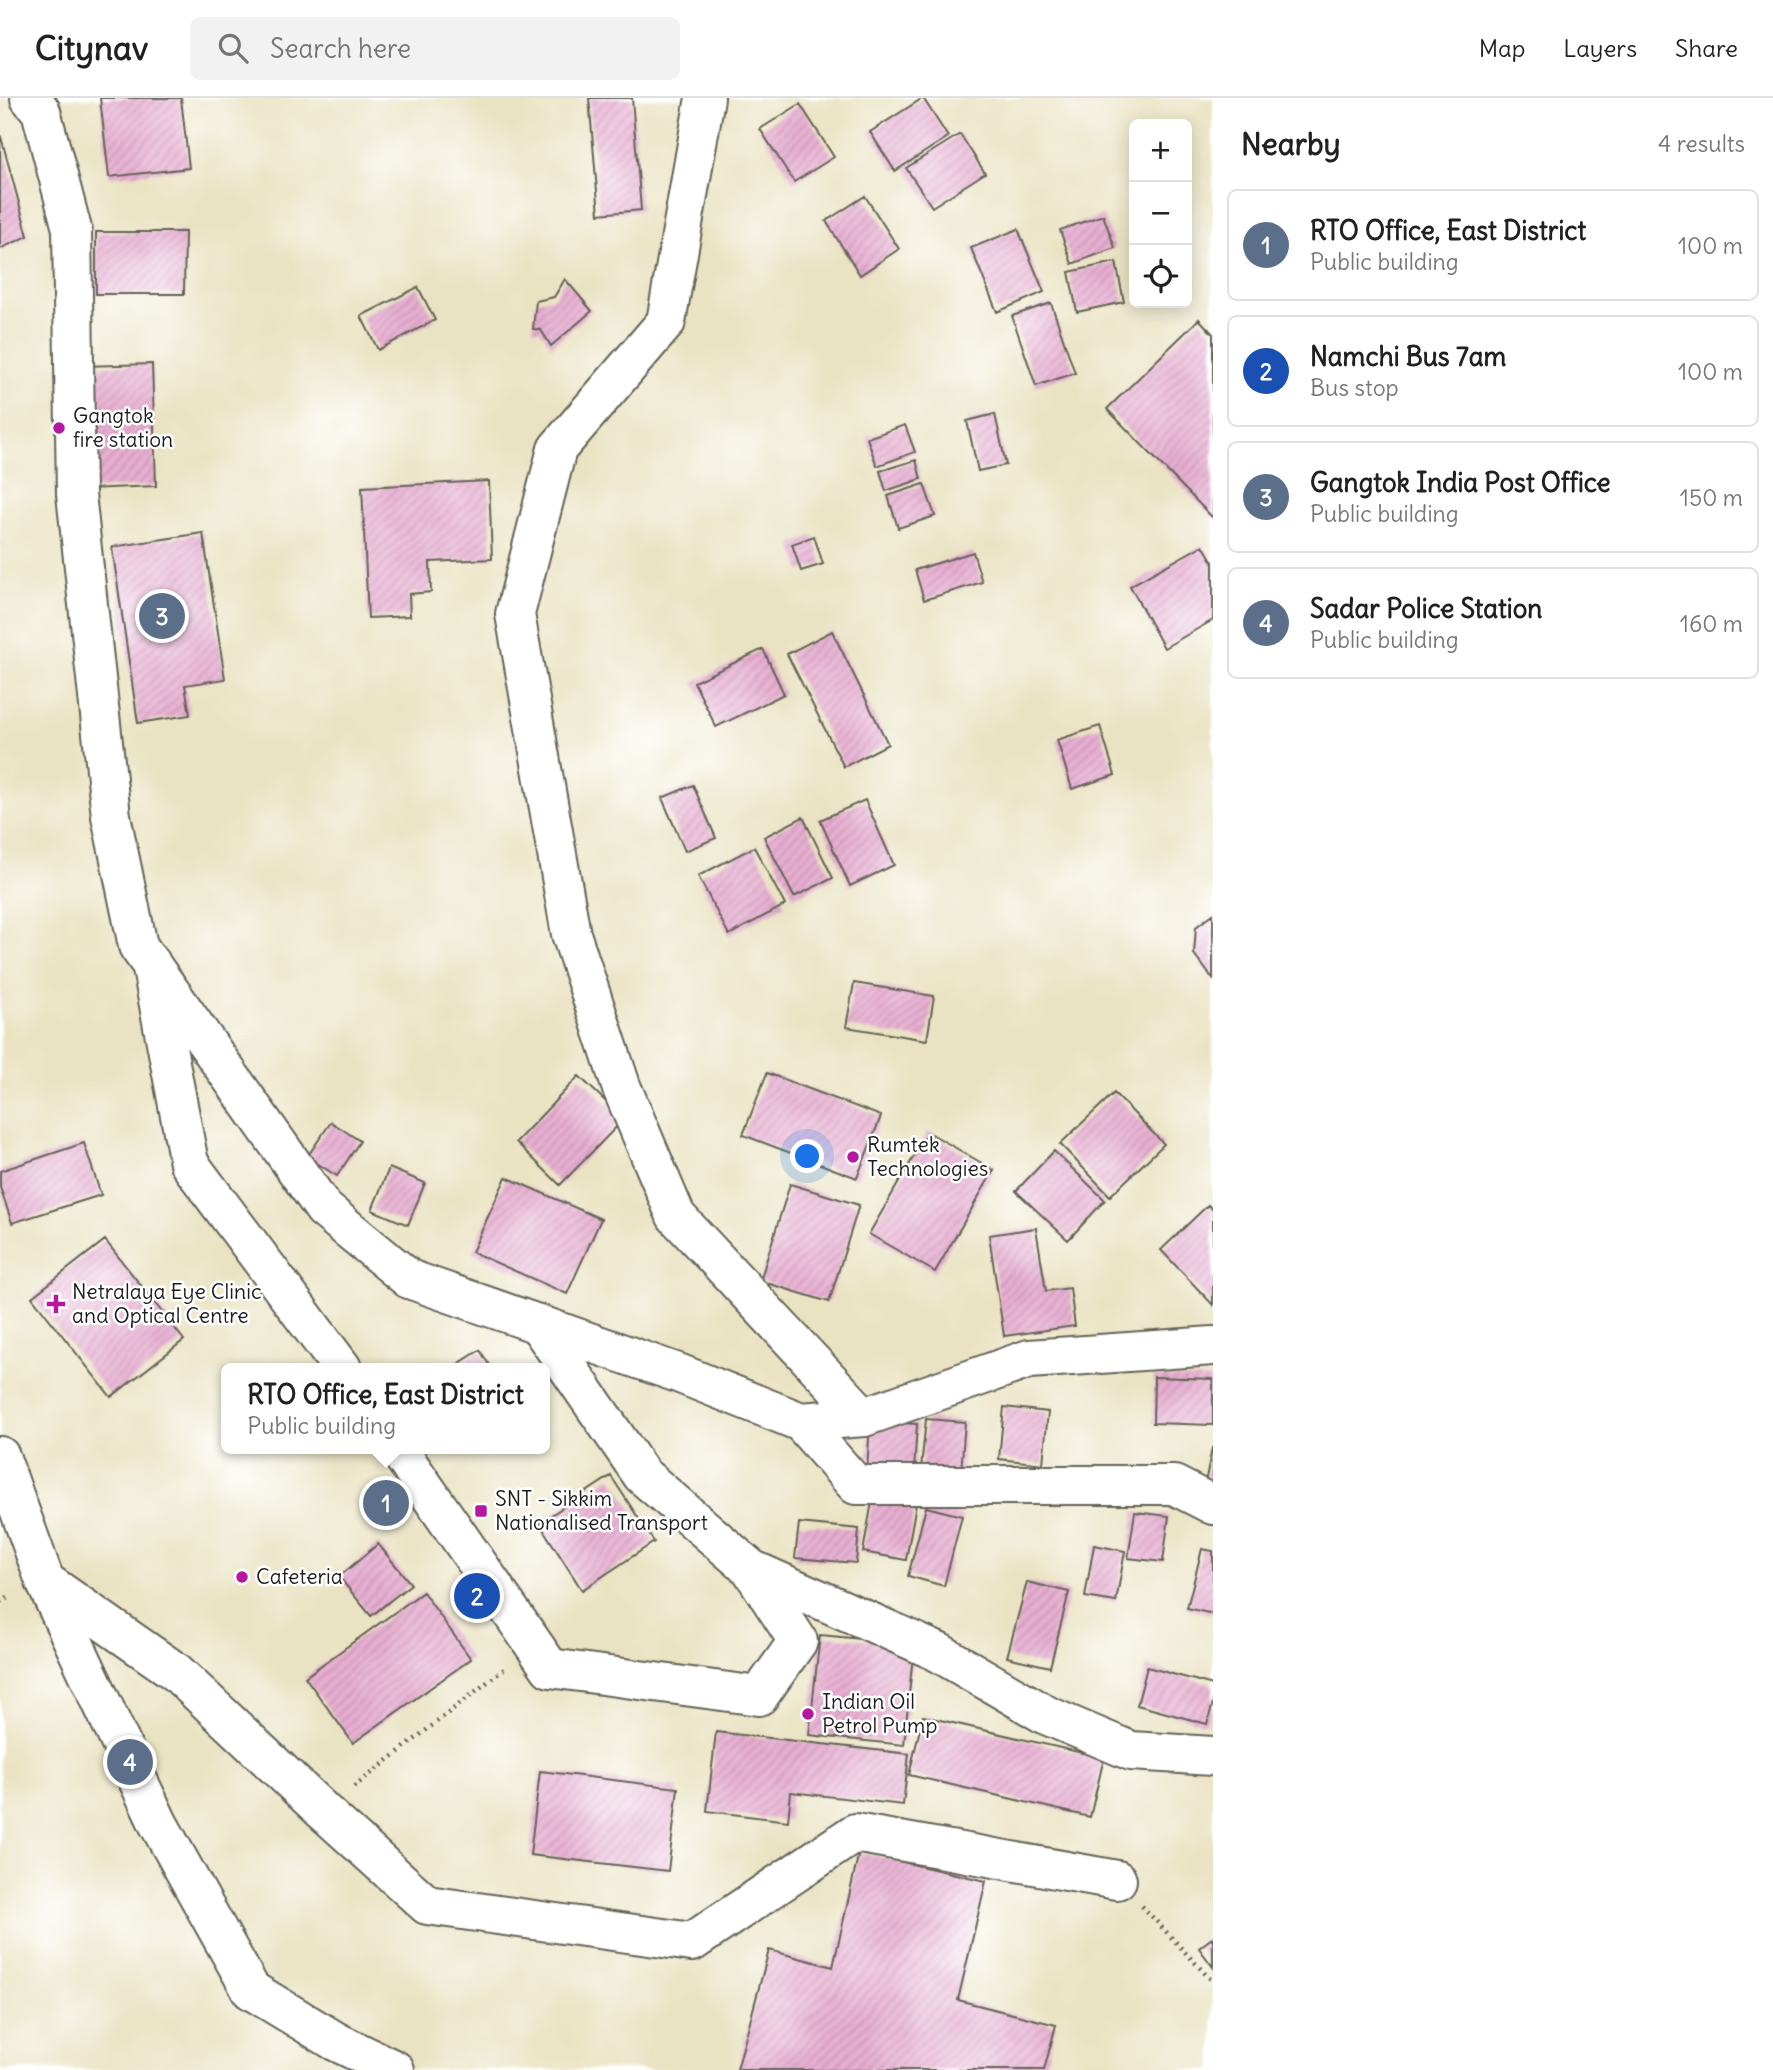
<!DOCTYPE html>
<html lang="en">
<head>
<meta charset="utf-8">
<style>
  body { margin:0; font-family:Delius,sans-serif; background:#f2f2f2; color:#202124 }
  .controls { position:absolute; right:21px; top:21px; display:grid; overflow:hidden; border-radius:10px; box-shadow:0 4px 18px #0003 }
  .controls button { width:63px; height:63px; display:grid; place-items:center; padding:0; border:0; border-bottom:2px solid #e0e0e0; background:#fff; color:#202124; font:35px sans-serif }
  .you { position:absolute; left:808px; top:1059px; width:24px; height:24px; margin:-18px; border:5px solid #fff; border-radius:50%; background:#1a73e8; box-shadow:0 0 0 10px #1a73e833 }
  .badge { display:grid; place-items:center; width:46px; height:46px; border-radius:50%; background:#1a73e8; color:#fff; font-size:23px; font-weight:700 }
  .pin { position:absolute; translate:-50% -50%; border:4px solid #fff; box-shadow:0 2px 7px #0006 }
  .popup { position:absolute; left:221px; top:1265px; width:329px; height:91px; box-sizing:border-box; display:grid; place-content:center; border-radius:10px; background:#fff; filter:drop-shadow(0 2px 5px #0005); font-size:23px; white-space:nowrap; color:#757577 }
  .popup b { font-size:26px; color:#202124 }
  .popup::after { content:''; position:absolute; left:50%; top:100%; margin-left:-14px; border:14px solid transparent; border-top-color:#fff }
  .list { margin:0; padding:0; list-style:none }
  h2 { display:flex; justify-content:space-between; align-items:center; height:91px; margin:0; padding:0 28px; font-size:30px }
  h2 small { font-size:23px; font-weight:400; color:#757577 }
  .list li { display:grid; grid-template-columns:46px 1fr auto; gap:21px; align-items:center; box-sizing:border-box; height:112px; margin:0 14px 14px; padding:0 14px; border:2px solid #e0e0e0; border-radius:10px }
  .list b { display:block; font-size:26px; white-space:nowrap }
  .list p { margin:0; font-size:23px; white-space:nowrap; color:#757577 }
  .list em { font-size:23px; font-style:normal; color:#757577 }
  .icon { flex:none; width:38px; height:38px; fill:none; stroke:currentColor; stroke-width:2; stroke-linecap:round; stroke-linejoin:round }
  .map { position:relative; flex:none; width:1213px; height:1972px; overflow:hidden }
  header { display:flex; align-items:center; gap:42px; box-sizing:border-box; height:98px; padding:0 35px; background:#fff; border-bottom:2px solid #e0e0e0 }
  header strong { font-size:33px }
  nav { display:flex; gap:38px; margin-inline-start:auto; font-size:24px }
  .search { width:490px; height:63px; background:#f2f2f2; display:flex; align-items:center; gap:18px; box-sizing:border-box; padding:0 24px; border-radius:10px; color:#757577; font-size:26px }
  main { display:flex }
  aside { flex:1; background:#fff }
  .map>svg:first-child { display:block }
  .building { fill:url(#building-hatch) }
  .lines { fill:none; stroke-linecap:round; stroke-linejoin:round }
  .minor-casing { stroke:#646256; stroke-width:42 }
  .major-casing { stroke:#646256; stroke-width:42 }
  .path { stroke:#646256; stroke-width:4.5; stroke-dasharray:2 5; stroke-linecap:butt }
  .minor { stroke:#fff; stroke-width:38 }
  .major { stroke:#fff; stroke-width:38 }
  .poi-dot { fill:#b5179e; stroke:#fff; stroke-width:2.5 }
  .labels { text-anchor:middle; stroke-width:5; stroke-linejoin:round; paint-order:stroke }
  .poi-label { font-size:21px; fill:#1c1c1c; stroke:#fff; text-anchor:start }
</style>
</head>
<body>
<header>
<strong>Citynav</strong>
<div class="search"><svg class="icon" aria-label="search" viewBox="0 0 24 24"><circle cx="10" cy="10" r="6"/><path d="M15 15l6 6"/></svg>Search here</div>
<nav><a>Map</a><a>Layers</a><a>Share</a></nav>
</header>
<main>
<div class="map">
<svg width="1213" height="1972" viewBox="0 0 1213 1972">
  <defs>
    <pattern id="building-hatch" width="6" height="6" patternUnits="userSpaceOnUse" patternTransform="scale(1.75)"><rect width="6" height="6" fill="#e7aed1"/><path d="M-1 1l2-2M0 6l6-6M5 7l2-2" fill="none" stroke="#c695b3"/></pattern>
  </defs>
  <rect width="100%" height="100%" fill="#fff"/>
  <filter id="ink" filterUnits="userSpaceOnUse"><feTurbulence type="fractalNoise" baseFrequency=".0143" numOctaves="2"/><feDisplacementMap in="SourceGraphic" scale="14" xChannelSelector="R" yChannelSelector="G"/><feConvolveMatrix kernelMatrix="1 2 1 2 8 2 1 2 1" color-interpolation-filters="sRGB"/></filter>
  <filter id="wash" filterUnits="userSpaceOnUse"><feTurbulence type="fractalNoise" baseFrequency=".00686" numOctaves="4" result="noise"/><feDisplacementMap in="SourceGraphic" scale="28" xChannelSelector="R" yChannelSelector="G"/><feGaussianBlur stdDeviation="1.57" result="paint"/><feColorMatrix in="noise" values="0 0 0 0 0 0 0 0 0 0 0 0 0 0 0 0 0 1.4 0 .05"/><feComposite in="paint" operator="in"/></filter>
  <g filter="url(#wash)">
    <rect width="100%" height="100%" fill="#eae3c3"/>
    <g id="blocks">
      <path class="building" d="M100 0H181L189 70 109 79Z
        M589 0H632L641 112 599 116Z
        M923 0 948 39 895 73 870 34Z
        M800 6 834 59 794 84 760 31Z
        M960 36 985 75 932 109 906 70Z
        M1 39 28 138 0 151V40Z
        M865 98 899 151 860 177 826 123Z
        M1103 117 1115 150 1072 166 1060 132Z
        M1018 131 1044 194 997 214 971 150Z
        M96 134H185L184 196H96Z
        M1116 164 1124 204 1077 214 1069 174Z
        M565 181 592 213 551 248 541 232 533 231 536 203 554 199Z
        M418 189 435 222 378 252 361 218Z
        M1051 205 1075 275 1036 288 1012 218Z
        M1199 221 1213 236V420L1107 311Z
        M152 266 156 388 88 391 83 268Z
        M995 316 1006 367 978 373 967 323Z
        M905 327 915 354 877 368 867 340Z
        M916 362 921 381 886 393 880 373Z
        M489 383 492 461 430 464 431 494 409 496 410 518 368 520 362 389Z
        M924 386 935 418 898 430 888 398Z
        M203 435 225 581 185 587 190 617 138 625 112 449Z
        M814 438 823 466 801 473 792 446Z
        M1203 447 1213 464V522L1164 550 1130 488Z
        M973 454 982 484 924 502 915 472Z
        M832 533 888 646 844 669 787 556Z
        M763 551 784 596 716 629 694 584Z
        M1100 628 1115 677 1072 691 1057 642Z
        M693 687 716 740 685 753 662 700Z
        M865 702 894 767 850 788 820 722Z
        M803 719 833 780 794 799 764 739Z
        M754 749 785 807 729 837 698 778Z
        M1213 816V881L1194 856 1196 829Z
        M854 885 934 898 927 942 846 929Z
        M767 975 881 1018 857 1080 743 1037Z
        M579 978 624 1021 560 1087 516 1044Z
        M1114 995 1164 1046 1110 1098 1060 1046Z
        M331 1024 360 1043 337 1078 307 1059Z
        M928 1034 994 1072 935 1174 869 1136Z
        M84 1045 101 1097 12 1125 0 1089V1073Z
        M1054 1053 1105 1102 1068 1142 1016 1093Z
        M389 1070 425 1085 408 1127 372 1112Z
        M506 1079 601 1121 567 1196 472 1154Z
        M790 1086 859 1107 829 1204 760 1183Z
        M1208 1107 1213 1112V1207L1161 1152Z
        M1036 1130 1046 1193 1070 1190 1075 1228 1004 1238 989 1137Z
        M105 1142 184 1242 111 1299 32 1199Z
        M480 1252 491 1270H452Z
        M1154 1279 1213 1281V1327L1153 1325Z
        M1004 1309 1048 1314 1043 1366 999 1361Z
        M926 1321 965 1324 961 1374 921 1371Z
        M870 1323 917 1326 914 1373 867 1374Z
        M1212 1350H1213V1396L1203 1395Z
        M611 1378 654 1444 582 1492 539 1425Z
        M873 1398 916 1406 906 1462 863 1454Z
        M926 1409 962 1418 944 1488 908 1478Z
        M1135 1414 1169 1418 1163 1464 1128 1460Z
        M799 1425 859 1431 856 1465 795 1460Z
        M378 1446 411 1486 371 1518 339 1479Z
        M1094 1447 1125 1453 1116 1504 1085 1499Z
        M1202 1451 1213 1453V1516L1187 1510Z
        M1027 1484 1069 1494 1050 1569 1007 1559Z
        M423 1494 471 1561 353 1645 305 1579Z
        M820 1537 914 1546 904 1647 809 1637Z
        M1147 1569 1213 1587V1605L1207 1626 1137 1607Z
        M923 1618 1104 1660 1090 1719 909 1677Z
        M716 1634 909 1656 903 1707 791 1694 788 1723 707 1713Z
        M540 1673 678 1690 668 1773 530 1757Z
        M859 1754 986 1783 958 1902 1056 1927 1044 1972H737L769 1852 833 1869Z
        M1213 1839V1869L1199 1850Z"/>
    </g>
  </g>
  <g filter="url(#ink)">
    <use href="#blocks" fill-opacity="0" stroke="#646256" stroke-width="2"/>
    <g class="lines">
      <g class="minor-casing">
        <path id="minor" d="M705 0 666 224 557 351 515 516 571 836 621 988 676 1118 864 1319
          M151 865 189 1065 342 1270
          M538 1226 642 1377 751 1471 938 1554 1046 1617 1131 1653 1213 1658
          M801 1324 856 1387H1174L1213 1407
          M398 1351 550 1570 759 1598 798 1543 751 1471
          M45 1483 176 1574 323 1713 427 1807 692 1844 855 1735 1117 1782"/>
      </g>
      <g class="major-casing">
        <path id="major" d="M30 0 41 13 72 131 76 396 111 718 138 848 324 1111 409 1181 678 1275 801 1324 864 1319 1029 1261 1213 1248
          M0 1358 45 1483 158 1725 251 1892 335 1943 395 1972"/>
      </g>
      <path class="path" d="M0 1504 12 1498
        M354 1689 504 1571
        M1142 1808 1213 1884"/>
      <use href="#minor" class="minor"/>
      <use href="#major" class="major"/>
    </g>
  </g>
  <g class="poi-dot">
    <circle cx="59" cy="330" r="7"/>
    <circle cx="853" cy="1059" r="7"/>
    <path d="M52.5 1195.5h7v7h7v7h-7v7h-7v-7h-7v-7h7z"/>
    <rect x="474" y="1406" width="14" height="14" rx="3.5"/>
    <circle cx="242" cy="1479" r="7"/>
    <circle cx="808" cy="1616" r="7"/>
  </g>
  <g class="labels">
    <g class="poi-label">
      <text x="73" y="325">Gangtok<tspan x="73" dy="24">fire station</tspan></text>
      <text x="867" y="1054">Rumtek<tspan x="867" dy="24">Technologies</tspan></text>
      <text x="72" y="1201">Netralaya Eye Clinic<tspan x="72" dy="24">and Optical Centre</tspan></text>
      <text x="495" y="1408">SNT - Sikkim<tspan x="495" dy="24">Nationalised Transport</tspan></text>
      <text x="256" y="1486">Cafeteria</text>
      <text x="822" y="1611">Indian Oil<tspan x="822" dy="24">Petrol Pump</tspan></text>
    </g>
  </g>
</svg>
<div class="controls">
<button>+</button>
<button>−</button>
<button><svg class="icon" aria-label="locate" viewBox="0 0 24 24"><circle cx="12" cy="12" r="6"/><path d="M12 2v4M12 18v4M2 12h4M18 12h4"/></svg></button>
</div>
<div class="you"></div>
<div class="pin badge" style="left:386px;top:1405px;background:#5c6f8a">1</div>
<div class="popup"><b>RTO Office, East District</b>Public building</div>
<div class="pin badge" style="left:477px;top:1498px;background:#1a4fb4">2</div>
<div class="pin badge" style="left:162px;top:518px;background:#5c6f8a">3</div>
<div class="pin badge" style="left:130px;top:1664px;background:#5c6f8a">4</div>
</div>
<aside>
<h2>Nearby<small>4 results</small></h2>
<ul class="list">
<li><span class="badge" style="background:#5c6f8a">1</span><div><b>RTO Office, East District</b><p>Public building</p></div><em>100 m</em></li>
<li><span class="badge" style="background:#1a4fb4">2</span><div><b>Namchi Bus 7am</b><p>Bus stop</p></div><em>100 m</em></li>
<li><span class="badge" style="background:#5c6f8a">3</span><div><b>Gangtok India Post Office</b><p>Public building</p></div><em>150 m</em></li>
<li><span class="badge" style="background:#5c6f8a">4</span><div><b>Sadar Police Station</b><p>Public building</p></div><em>160 m</em></li>
</ul>
</aside>
</main>
</body>
</html>
